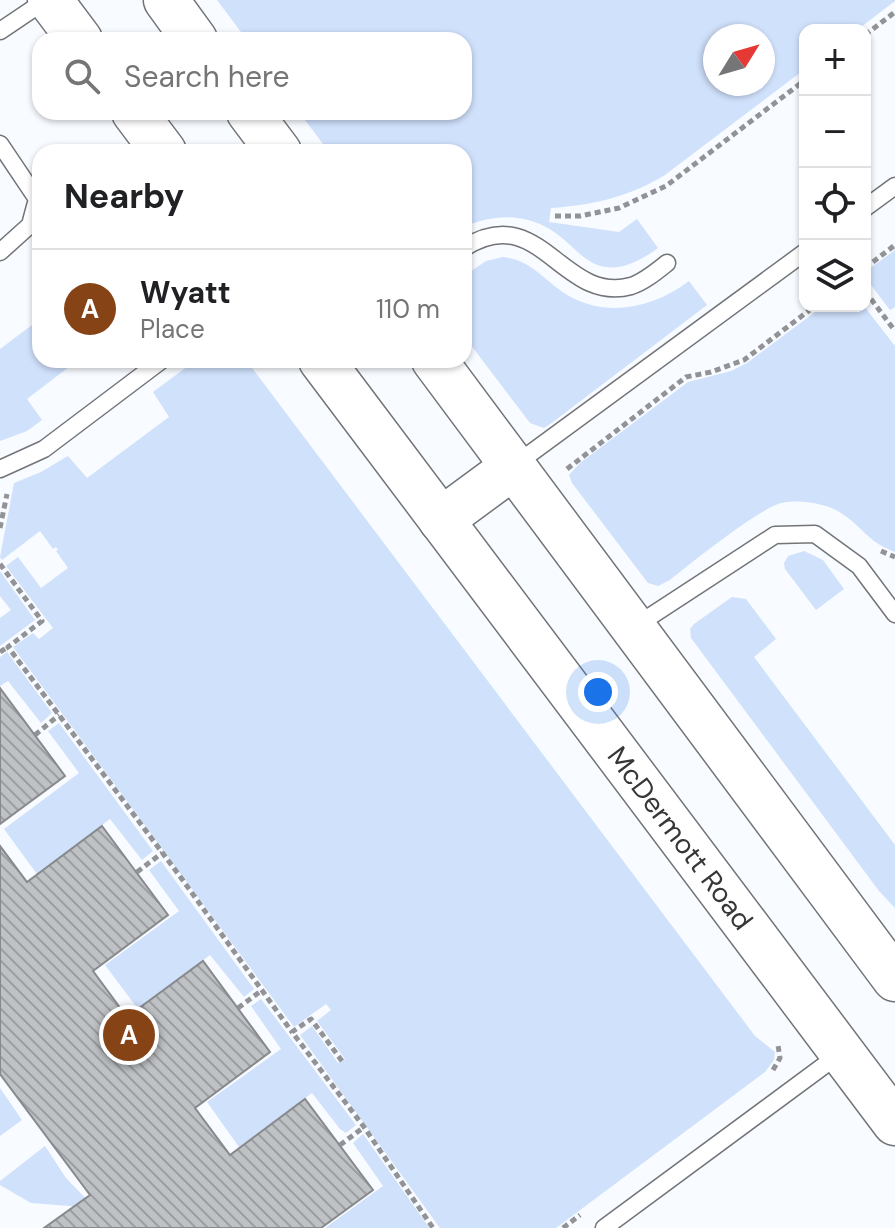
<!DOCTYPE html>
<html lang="en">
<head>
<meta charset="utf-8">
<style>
  body { margin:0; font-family:"DM Sans",sans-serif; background:#f2f2f2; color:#202124 }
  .controls { position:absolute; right:24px; top:24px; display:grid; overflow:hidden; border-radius:16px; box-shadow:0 2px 6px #0004 }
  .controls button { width:72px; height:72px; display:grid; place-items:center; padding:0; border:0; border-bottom:2px solid #e0e0e0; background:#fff; color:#202124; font:40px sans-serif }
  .compass { position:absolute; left:703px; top:24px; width:72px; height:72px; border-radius:50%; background:#fff; box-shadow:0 2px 6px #0004; rotate:53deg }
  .you { position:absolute; left:598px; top:692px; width:28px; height:28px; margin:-20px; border:6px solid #fff; border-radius:50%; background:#1a73e8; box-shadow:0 0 0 12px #1a73e833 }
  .badge { display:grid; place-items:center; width:52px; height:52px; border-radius:50%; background:#864315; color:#fff; font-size:26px; font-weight:700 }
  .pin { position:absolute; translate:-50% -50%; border:4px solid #fff; box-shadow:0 2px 8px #0006 }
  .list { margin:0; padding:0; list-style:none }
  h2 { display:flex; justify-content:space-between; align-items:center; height:104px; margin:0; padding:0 32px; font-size:34px }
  h2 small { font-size:26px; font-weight:400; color:#757577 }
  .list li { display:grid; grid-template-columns:52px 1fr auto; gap:24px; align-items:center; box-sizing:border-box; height:120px; padding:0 32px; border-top:2px solid #e0e0e0 }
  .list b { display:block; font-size:30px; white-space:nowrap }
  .list p { margin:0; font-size:26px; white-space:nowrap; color:#757577 }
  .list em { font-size:26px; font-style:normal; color:#757577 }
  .icon { flex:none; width:44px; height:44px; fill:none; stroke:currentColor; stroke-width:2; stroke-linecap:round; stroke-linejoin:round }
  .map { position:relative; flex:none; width:895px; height:1228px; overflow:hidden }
  .search { position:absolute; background:#fff; box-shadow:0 2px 6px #0004; left:32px; top:32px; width:440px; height:88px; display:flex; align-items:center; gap:20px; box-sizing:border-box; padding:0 28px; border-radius:24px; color:#757577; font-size:30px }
  .panel { position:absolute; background:#fff; box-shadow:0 2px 6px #0004; left:32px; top:144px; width:440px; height:224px; border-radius:24px }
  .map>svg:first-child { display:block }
  .green { fill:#d0e1fc; fill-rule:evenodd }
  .building { fill:url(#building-back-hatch); stroke:#87898d; stroke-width:2 }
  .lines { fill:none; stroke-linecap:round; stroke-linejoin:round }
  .lane-casing { stroke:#727477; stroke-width:19 }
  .secondary-casing { stroke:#727477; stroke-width:47 }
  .path { stroke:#929396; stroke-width:5; stroke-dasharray:6 4; stroke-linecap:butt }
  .lane { stroke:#fff; stroke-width:16 }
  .secondary { stroke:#fff; stroke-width:44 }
  .labels { text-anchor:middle; stroke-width:6; stroke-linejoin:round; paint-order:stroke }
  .street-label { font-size:28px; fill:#373739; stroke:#fff }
</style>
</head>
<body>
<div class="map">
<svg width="895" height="1228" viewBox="0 0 895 1228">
  <defs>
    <pattern id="building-back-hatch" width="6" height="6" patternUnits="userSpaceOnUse" patternTransform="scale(2)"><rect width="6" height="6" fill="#bfc2c5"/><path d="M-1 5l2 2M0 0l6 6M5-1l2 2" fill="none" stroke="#9c9ea1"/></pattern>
  </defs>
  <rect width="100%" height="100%" fill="#f8fbff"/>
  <path class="green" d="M217 0H895V1L857 30H805V69L665 175C629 197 593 205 551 208L549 222 619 232 637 219 658 248C636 264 610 277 585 258 575 251 567 241 557 234 529 213 495 213 464 227V152H329L299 112H464V40H247ZM715 36H763V84H715Z
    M895 250V307L890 310 865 277V272Z
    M503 257C529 260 541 276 561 291 601 319 651 310 689 281L707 305 553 422 544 428 530 423 464 336V276L486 261Z
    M823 306H864L895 346V552C866 541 863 527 841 513 826 503 799 499 781 503 759 509 691 563 670 580L658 586 648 583 572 483 569 475 580 463 688 382 731 371 747 363Z
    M40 319V360H78L27 399 42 420 27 431 0 441V349Z
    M196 360H246L755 1036 775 1052 774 1060 765 1072 556 1228H440L300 1035 312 1026 338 1063 345 1059 317 1021 331 1010 326 1004 294 1027 13 647 33 633 39 639 53 628 6 566 18 557 41 588 68 568 56 551 58 550 56 547 53 549 40 531 2 560 0 557 14 483 41 472 68 456 87 478 169 417 153 392Z
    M804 551 823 560 844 589 816 610 785 569 784 563 788 556Z
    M0 571 35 620 0 646V618L11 610 0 596Z
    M732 597 746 599 776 639 754 657 895 845V908L879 891 691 638 690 629 694 624Z
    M7 652 52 713 41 723 8 681 0 686V657Z
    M59 723 153 851 142 860 110 819 37 874 4 829 79 773 48 731Z
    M161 861 254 989 244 997 210 955 138 1009 105 965 179 911 149 870Z
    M261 999 356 1125 346 1133 340 1129 312 1093 239 1147 207 1102 281 1049 251 1006Z
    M0 1088 22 1120 0 1136Z
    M363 1134 428 1226 429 1228H325L383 1186 353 1143Z
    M45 1146 66 1178 95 1208 31 1203 0 1185V1181Z"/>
  <path class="building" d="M0 688 65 776 0 824Z
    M102 826 168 915 93 971 127 1017 203 961 270 1052 195 1108 230 1155 305 1099 373 1190 321 1228H44L90 1195 0 1074V846L27 882Z"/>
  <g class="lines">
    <g class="lane-casing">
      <path id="lane" d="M0 31 46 0
        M0 144 37 199 30 225 0 252
        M865 208 895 186
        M464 248C540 199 562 305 631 286 644 282 657 271 667 263
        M516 464 805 252
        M0 469 44 449 162 360
        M634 627 775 535 815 534 859 566 895 614
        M604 1228 841 1053"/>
    </g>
    <g class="secondary-casing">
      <g id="secondary">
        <path d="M50 0 80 40"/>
        <path d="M166 0 195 40"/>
        <path d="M134 112 164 152"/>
        <path d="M249 112 279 152"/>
        <path id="s1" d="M321 360 895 1123"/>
        <path d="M434 360 895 979"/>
        <path d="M441 520 513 467"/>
      </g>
    </g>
    <path class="path" d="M865 35 895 12
      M555 216H580L619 208 666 186 805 80
      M865 268 895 245
      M865 291 895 331
      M567 469 686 377 711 372 744 360 815 306
      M0 528 7 494
      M881 551 895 557
      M0 564 42 621 8 647 179 875 292 1032
      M0 652 8 647
      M35 735 59 715
      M137 872 162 853
      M238 1008 261 991
      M342 1061 311 1019 292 1032 364 1127 433 1228
      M773 1070 780 1058 778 1045
      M340 1145 364 1127
      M563 1228 580 1215"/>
    <use href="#lane" class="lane"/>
    <use href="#secondary" class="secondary"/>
  </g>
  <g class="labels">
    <g class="street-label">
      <text dy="10" stroke="none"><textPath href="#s1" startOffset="598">McDermott Road</textPath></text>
    </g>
  </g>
</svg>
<div class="controls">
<button>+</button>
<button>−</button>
<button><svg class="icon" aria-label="locate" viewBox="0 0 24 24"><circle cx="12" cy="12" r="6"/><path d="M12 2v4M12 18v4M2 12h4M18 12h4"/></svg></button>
<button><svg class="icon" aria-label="layers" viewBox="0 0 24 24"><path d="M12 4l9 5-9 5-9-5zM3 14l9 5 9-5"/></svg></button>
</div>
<svg class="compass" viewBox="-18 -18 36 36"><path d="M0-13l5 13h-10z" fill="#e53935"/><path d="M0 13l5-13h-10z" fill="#757577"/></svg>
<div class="you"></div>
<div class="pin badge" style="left:129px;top:1035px">A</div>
<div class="search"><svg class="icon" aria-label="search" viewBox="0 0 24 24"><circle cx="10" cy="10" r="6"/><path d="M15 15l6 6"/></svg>Search here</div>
<section class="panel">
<h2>Nearby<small></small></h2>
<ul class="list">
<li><span class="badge">A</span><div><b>Wyatt</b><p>Place</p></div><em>110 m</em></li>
</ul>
</section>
</div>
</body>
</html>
